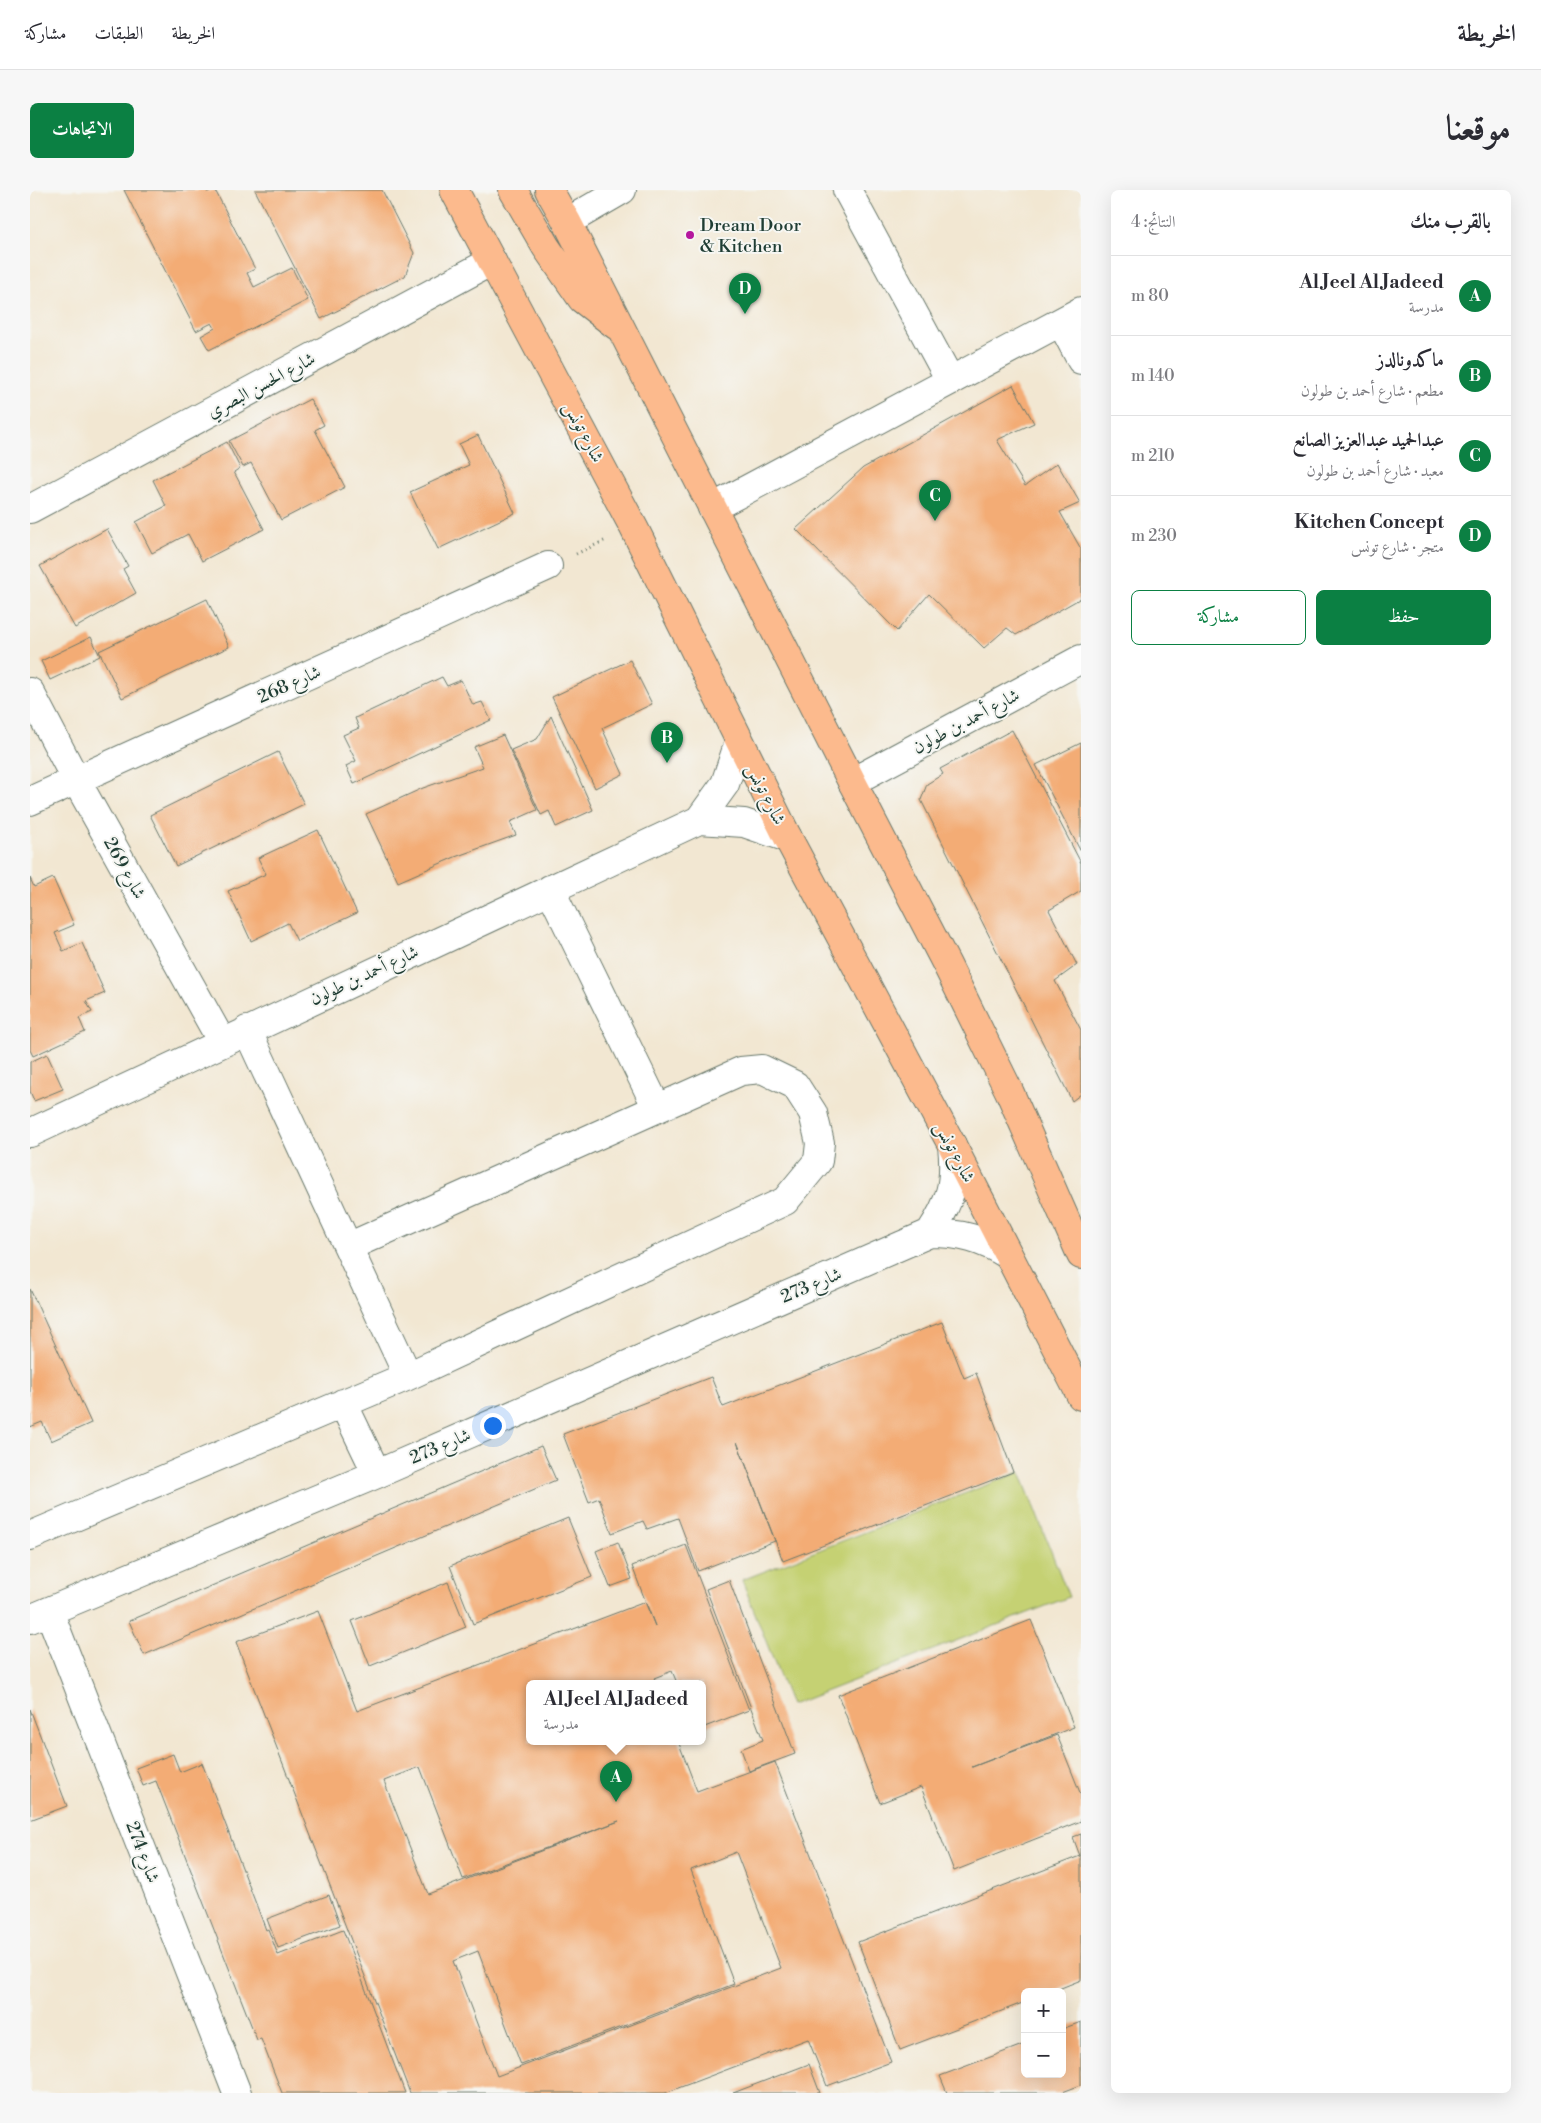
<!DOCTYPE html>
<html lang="ar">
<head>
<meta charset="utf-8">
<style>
  body { margin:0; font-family:"Libre Bodoni",Amiri,serif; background:#f7f7f7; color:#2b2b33; direction:rtl }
  .controls { position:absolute; right:15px; bottom:15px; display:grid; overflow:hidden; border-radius:8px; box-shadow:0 5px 20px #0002 }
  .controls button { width:45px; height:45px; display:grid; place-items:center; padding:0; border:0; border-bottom:1px solid #e1e1e2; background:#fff; color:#2b2b33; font:25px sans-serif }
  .you { position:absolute; left:462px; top:1235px; width:18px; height:18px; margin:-12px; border:4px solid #fff; border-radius:50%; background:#1a73e8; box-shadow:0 0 0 8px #1a73e833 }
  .badge { display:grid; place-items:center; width:32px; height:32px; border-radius:50%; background:#0b8043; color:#fff; font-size:16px; font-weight:700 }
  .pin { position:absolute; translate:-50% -41px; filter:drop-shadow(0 1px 2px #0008) }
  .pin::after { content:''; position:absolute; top:26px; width:18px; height:15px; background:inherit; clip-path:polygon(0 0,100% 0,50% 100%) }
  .popup { position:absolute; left:496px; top:1490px; width:180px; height:65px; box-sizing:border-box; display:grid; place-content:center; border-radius:8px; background:#fff; filter:drop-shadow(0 1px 4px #0005); font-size:16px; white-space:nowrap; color:#7c7c81 }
  .popup b { font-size:19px; color:#2b2b33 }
  .popup::after { content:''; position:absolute; left:50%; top:100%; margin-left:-10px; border:10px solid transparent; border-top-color:#fff }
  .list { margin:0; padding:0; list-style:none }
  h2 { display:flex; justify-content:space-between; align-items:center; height:65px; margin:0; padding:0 20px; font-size:21px }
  h2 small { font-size:16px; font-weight:400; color:#7c7c81 }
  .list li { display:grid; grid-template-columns:32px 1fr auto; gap:15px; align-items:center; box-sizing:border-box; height:80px; padding:0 20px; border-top:1px solid #e1e1e2 }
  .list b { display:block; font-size:19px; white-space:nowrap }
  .list p { margin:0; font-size:16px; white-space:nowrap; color:#7c7c81 }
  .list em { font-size:16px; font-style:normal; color:#7c7c81 }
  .actions { display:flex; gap:10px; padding:15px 20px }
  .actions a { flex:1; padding:11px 0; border:1px solid #0b8043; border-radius:8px; text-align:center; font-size:18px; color:#0b8043 }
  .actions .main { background:#0b8043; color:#fff }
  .map { position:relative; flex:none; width:1051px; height:1903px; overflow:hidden; direction:ltr; border-radius:8px }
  header { display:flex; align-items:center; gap:30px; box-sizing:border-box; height:70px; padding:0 25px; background:#fff; border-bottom:1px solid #e1e1e2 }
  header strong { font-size:24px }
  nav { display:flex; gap:28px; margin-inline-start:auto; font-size:18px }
  .intro { display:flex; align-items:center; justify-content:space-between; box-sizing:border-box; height:120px; padding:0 30px }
  h1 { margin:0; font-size:35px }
  .button { padding:12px 22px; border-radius:8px; background:#0b8043; color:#fff; font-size:18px; font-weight:700 }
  main { display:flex; gap:30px; padding:0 30px }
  aside { flex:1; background:#fff; border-radius:8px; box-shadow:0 5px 20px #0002 }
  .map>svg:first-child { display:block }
  .green { fill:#c5d173; stroke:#728754 }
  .building { fill:#f3ac74; fill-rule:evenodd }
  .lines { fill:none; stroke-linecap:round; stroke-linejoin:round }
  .minor-casing { stroke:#69786b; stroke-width:30 }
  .major-casing { stroke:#69786b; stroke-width:30 }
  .path { stroke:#69786b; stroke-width:3; stroke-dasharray:1 4; stroke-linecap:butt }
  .minor { stroke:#fff; stroke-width:28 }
  .major { stroke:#fcba8d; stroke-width:28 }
  .poi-dot { fill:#b5179e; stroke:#f6f6f2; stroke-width:2 }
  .labels { text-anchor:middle; stroke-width:4; stroke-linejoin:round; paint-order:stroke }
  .poi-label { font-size:18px; fill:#1f3d34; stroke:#f6f6f2; text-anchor:start }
  .street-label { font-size:18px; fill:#1f3d34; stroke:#f6f6f2 }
</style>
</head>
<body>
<header>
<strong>الخريطة</strong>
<nav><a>الخريطة</a><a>الطبقات</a><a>مشاركة</a></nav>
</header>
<div class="intro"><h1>موقعنا</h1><a class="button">الاتجاهات</a></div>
<main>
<aside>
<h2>بالقرب منك<small>النتائج: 4</small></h2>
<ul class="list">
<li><span class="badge">A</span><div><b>Al Jeel Al Jadeed</b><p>مدرسة</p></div><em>80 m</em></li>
<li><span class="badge">B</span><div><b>ماكدونالدز</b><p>مطعم · شارع أحمد بن طولون</p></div><em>140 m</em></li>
<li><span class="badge">C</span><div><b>عبدالحميد عبدالعزيز الصانع</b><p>معبد · شارع أحمد بن طولون</p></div><em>210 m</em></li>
<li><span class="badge">D</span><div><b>Kitchen Concept</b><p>متجر · شارع تونس</p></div><em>230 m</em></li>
</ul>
<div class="actions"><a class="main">حفظ</a><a>مشاركة</a></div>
</aside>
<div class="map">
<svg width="1051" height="1903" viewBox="0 0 1051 1903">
  <rect width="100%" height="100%" fill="#f6f6f2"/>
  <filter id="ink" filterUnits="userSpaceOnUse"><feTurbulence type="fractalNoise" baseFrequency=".02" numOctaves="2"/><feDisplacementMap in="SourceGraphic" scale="10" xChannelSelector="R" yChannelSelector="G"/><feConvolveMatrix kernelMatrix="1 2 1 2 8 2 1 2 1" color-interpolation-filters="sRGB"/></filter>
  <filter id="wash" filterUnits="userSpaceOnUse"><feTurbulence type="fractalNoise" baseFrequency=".0096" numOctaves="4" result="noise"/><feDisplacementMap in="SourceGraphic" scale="20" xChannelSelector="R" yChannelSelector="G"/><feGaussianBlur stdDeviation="1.12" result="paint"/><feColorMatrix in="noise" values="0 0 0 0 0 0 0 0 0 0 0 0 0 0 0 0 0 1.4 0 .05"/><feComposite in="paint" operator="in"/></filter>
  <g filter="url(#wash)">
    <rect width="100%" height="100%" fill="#f2e7d2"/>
    <path class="green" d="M990 1282 1039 1407 761 1515 712 1390Z"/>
    <g id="blocks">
      <path class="building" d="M94 0H177V2L185 0 225 79 217 83 224 97 262 78 278 110 179 160 171 146 185 138 182 133 166 141Z
        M225 0H352L384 63 375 86 291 129Z
        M983 195 1004 233 967 250 995 296 1027 273 1050 313 1030 322 1051 359V408L986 445 977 438 954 458 899 404 867 441 766 339 833 278Z
        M280 209 294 235 285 240 315 297 251 330 221 273 213 277 199 251Z
        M448 245 485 323 408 359 380 302 439 275 429 254Z
        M197 252 210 278 204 282 234 339 172 371 158 344 122 363 106 332 136 316 123 290Z
        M77 339 98 376 93 379 106 403 45 438 10 376Z
        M177 409 199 457 92 508 69 461Z
        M61 447 70 466 20 490 11 471Z
        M600 470 622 514 572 538 593 584 565 598 522 507Z
        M412 487 417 496 431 490 443 515 452 512 461 530 324 594 316 576 326 571 313 545 329 538 325 528Z
        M521 526 563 620 526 637 519 621 511 625 481 560 507 549Z
        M982 540 1051 673V701L1019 720 1047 775 1025 791 1051 840V904L1042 911 891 610 897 594 913 584 910 579Z
        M473 545 507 620 480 632 486 645 425 667 368 692 336 624 393 598 453 577 444 557Z
        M1051 553V662L1006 575Z
        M248 562 274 614 146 676 120 625Z
        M288 640 327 723 267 751 258 733 221 751 198 701 236 684 228 668Z
        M0 688 4 697 23 688 44 735 25 743 33 761 52 753 75 803 56 811 62 822 49 828 55 842 3 866 0 860Z
        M17 864 33 899 4 911 0 901V872Z
        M0 1099 61 1233 21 1251 12 1232 0 1237Z
        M912 1132 934 1188 946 1183 983 1282 753 1371 707 1252 745 1351 668 1381 648 1328 617 1339 613 1331 582 1343 569 1308 559 1312 533 1244 681 1187 693 1217Z
        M511 1256 526 1290 114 1465 99 1431Z
        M538 1328 562 1387 443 1434 420 1376Z
        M588 1352 602 1389 580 1397 566 1361Z
        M656 1355 719 1520 672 1538V1493H647L642 1481 624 1488 627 1493H500V1551H648L667 1601 745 1572 861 1872 797 1896 778 1849 635 1903H380L206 1452 288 1421 327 1521 615 1412 625 1436 602 1376ZM390 1577 433 1689 589 1631 398 1704 354 1591ZM706 1662 751 1778 467 1886 423 1771 448 1761 491 1875 704 1794 661 1680Z
        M699 1390 765 1564 719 1581 711 1559 733 1550 676 1399Z
        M418 1392 436 1437 340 1476 322 1431Z
        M1001 1430 1044 1537 942 1577 1027 1545 1051 1605V1631L924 1681 891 1597 850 1613 808 1505Z
        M0 1519 37 1616 0 1630Z
        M143 1564 150 1582 172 1573 236 1740 238 1739 248 1765 313 1740 375 1903H252L231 1849 227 1850 126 1591 113 1596 106 1578Z
        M1051 1644V1790L1021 1802H995V1812L870 1860 828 1752 1050 1666 1043 1647Z
        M299 1705 310 1735 248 1758 237 1729Z
        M1051 1832V1895L1030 1903H917L910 1886 995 1854V1884H1032V1839Z
        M779 1874 790 1903H703Z"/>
    </g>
  </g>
  <g filter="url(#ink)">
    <use href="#blocks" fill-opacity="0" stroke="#69786b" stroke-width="1"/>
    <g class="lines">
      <g class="minor-casing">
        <path id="minor" d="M817 0 920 190
          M537 32 592 0
          M1031 132 1051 170
          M682 318 1051 121
          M0 319 462 71
          M0 502 46 590 192 852
          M822 592 1051 469
          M0 611 518 376
          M669 630 714 633 758 648
          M520 699 627 918
          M217 840 378 1186
          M0 943 669 630 695 594 709 552
          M900 1043C921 1011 926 993 922 955
          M313 1213 347 1284
          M0 1346 378 1186 755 1011 788 971 790 953 783 923 765 895 732 879 711 881 318 1057
          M19 1421 207 1903
          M0 1429 347 1284 900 1043C930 1043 953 1049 978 1065"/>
      </g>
      <g class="major-casing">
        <path id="major" d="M424 0 604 338 758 648 922 955 1051 1206
          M483 0 516 57 552 109 587 136
          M519 0 537 32 822 592 917 775 980 903 1051 1065"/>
      </g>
      <path class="path" d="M546 364 576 350"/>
      <use href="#minor" class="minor"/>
      <use href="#major" class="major"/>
    </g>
  </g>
  <circle class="poi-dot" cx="660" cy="45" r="5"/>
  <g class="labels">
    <g class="poi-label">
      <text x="670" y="41">Dream Door<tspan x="670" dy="21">&amp; Kitchen</tspan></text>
    </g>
    <g class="street-label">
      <text transform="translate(231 195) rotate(-28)" y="6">شارع الحسن البصري</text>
      <text transform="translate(554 242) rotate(62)" y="6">شارع تونس</text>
      <text transform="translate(259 494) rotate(-24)" y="6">شارع 268</text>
      <text transform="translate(936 531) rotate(-28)" y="6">شارع أحمد بن طولون</text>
      <text transform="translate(736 604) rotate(63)" y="6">شارع تونس</text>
      <text transform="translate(95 678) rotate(61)" y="6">شارع 269</text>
      <text transform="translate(334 785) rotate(-25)" y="6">شارع أحمد بن طولون</text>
      <text transform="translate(925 962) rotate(62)" y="6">شارع تونس</text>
      <text transform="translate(781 1095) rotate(-23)" y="6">شارع 273</text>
      <text transform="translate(410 1256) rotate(-23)" y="6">شارع 273</text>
      <text transform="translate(113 1662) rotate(69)" y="6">شارع 274</text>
    </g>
  </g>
</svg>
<div class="controls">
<button>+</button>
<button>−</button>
</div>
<div class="you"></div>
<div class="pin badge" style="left:586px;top:1612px">A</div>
<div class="popup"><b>Al Jeel Al Jadeed</b>مدرسة</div>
<div class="pin badge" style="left:637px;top:573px">B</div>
<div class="pin badge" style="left:905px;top:331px">C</div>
<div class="pin badge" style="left:715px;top:124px">D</div>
</div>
</main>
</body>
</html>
